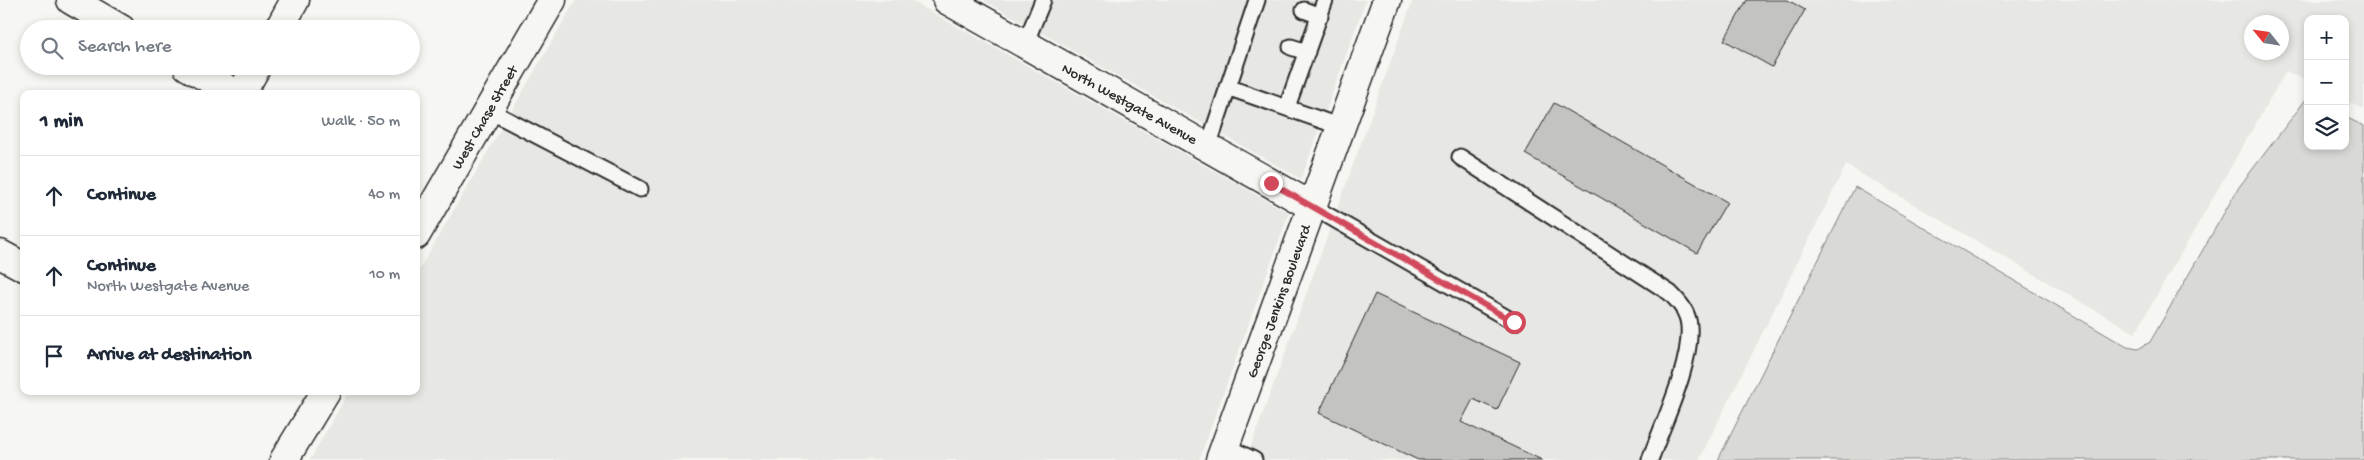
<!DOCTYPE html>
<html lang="en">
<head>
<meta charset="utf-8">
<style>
  body { margin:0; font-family:"Gochi Hand",sans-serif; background:#f6f6f7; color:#1f2937 }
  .controls { position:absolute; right:15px; top:15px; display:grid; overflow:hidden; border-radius:10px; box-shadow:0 2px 8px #0003 }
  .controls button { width:45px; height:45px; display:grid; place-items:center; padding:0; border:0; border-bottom:1px solid #e0e1e3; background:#fff; color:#1f2937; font:25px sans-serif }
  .compass { position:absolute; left:2244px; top:15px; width:45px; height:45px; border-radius:50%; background:#fff; box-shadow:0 2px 8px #0003; rotate:300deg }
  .stop { position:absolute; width:15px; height:15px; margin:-11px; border:4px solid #d1495b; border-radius:50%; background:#fff }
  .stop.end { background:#d1495b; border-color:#fff; box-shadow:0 1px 5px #0008 }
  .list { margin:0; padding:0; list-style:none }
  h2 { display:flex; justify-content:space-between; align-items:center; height:65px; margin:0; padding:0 20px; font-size:21px }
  h2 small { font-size:16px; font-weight:400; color:#747a83 }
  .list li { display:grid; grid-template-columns:32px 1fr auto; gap:15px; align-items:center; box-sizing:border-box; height:80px; padding:0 20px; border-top:1px solid #e0e1e3 }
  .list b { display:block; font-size:19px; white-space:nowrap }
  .list p { margin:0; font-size:16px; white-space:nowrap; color:#747a83 }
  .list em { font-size:16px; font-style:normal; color:#747a83 }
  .icon { flex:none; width:28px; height:28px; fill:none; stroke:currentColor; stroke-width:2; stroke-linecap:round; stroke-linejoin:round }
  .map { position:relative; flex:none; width:2364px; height:460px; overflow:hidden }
  .search { position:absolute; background:#fff; box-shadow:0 2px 8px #0003; left:20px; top:20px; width:400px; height:55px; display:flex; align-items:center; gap:12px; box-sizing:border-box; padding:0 18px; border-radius:28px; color:#747a83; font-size:19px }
  .panel { position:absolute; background:#fff; box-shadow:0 2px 8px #0003; left:20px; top:90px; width:400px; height:305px; border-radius:10px }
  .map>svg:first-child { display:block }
  .built { fill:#e7e7e3; fill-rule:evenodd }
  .green { fill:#d9d9d5; stroke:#828280 }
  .building { fill:#c3c3c0; stroke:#2b2b2b }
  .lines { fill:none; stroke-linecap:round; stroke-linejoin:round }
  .service-casing { stroke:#2b2b2b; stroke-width:19 }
  .minor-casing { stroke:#2b2b2b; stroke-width:31 }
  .primary-casing { stroke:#2b2b2b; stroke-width:31 }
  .service { stroke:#f6f6f2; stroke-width:15 }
  .minor { stroke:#f6f6f2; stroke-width:28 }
  .primary { stroke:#f6f6f2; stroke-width:28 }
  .route { stroke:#d1495b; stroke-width:6 }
  .labels { text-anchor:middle; stroke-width:4.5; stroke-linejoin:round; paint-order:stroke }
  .street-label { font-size:15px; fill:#2b2b2b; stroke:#f6f6f2 }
</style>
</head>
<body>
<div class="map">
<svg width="2364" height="460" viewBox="0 0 2364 460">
  <rect width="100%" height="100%" fill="#f6f6f2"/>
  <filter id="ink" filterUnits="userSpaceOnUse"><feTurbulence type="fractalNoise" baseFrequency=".02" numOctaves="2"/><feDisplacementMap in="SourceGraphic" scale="10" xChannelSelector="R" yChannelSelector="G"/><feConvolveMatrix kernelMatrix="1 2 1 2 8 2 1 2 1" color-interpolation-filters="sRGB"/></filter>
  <g filter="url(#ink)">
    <path class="built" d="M576 0H910L1289 213 1199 460H310L349 391H416V275Z
      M983 0H1366L1301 179Z
      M1413 0H2364V109L2345 100V19H2308V81L2286 71 2135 333 1846 165 1699 460H1246ZM2252 22H2282V52H2252Z"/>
    <path class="green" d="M2307 98 2308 146H2345V117L2364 126V460H1718L1855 187 2127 347 2138 349 2150 342 2239 187Z"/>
    <path class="building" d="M1747 0H1788L1805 10 1772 67 1724 40Z
      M1554 103 1727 202 1697 253 1525 154Z
      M1375 294 1520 362 1497 410 1473 399 1461 422 1542 460H1418L1319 413Z"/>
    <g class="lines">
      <g class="service-casing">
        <path id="service" d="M1304 10 1320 16
          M1025 44 1043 0
          M1291 47 1307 52
          M1227 87 1341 127
          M1287 107 1325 0
          M488 110 640 189
          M1208 147 1257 0
          M1460 157 1670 293C1680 303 1688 312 1689 326 1692 364 1663 423 1650 460
          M1313 207 1514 322
          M1225 446 1254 460"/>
      </g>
      <g class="minor-casing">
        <path id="minor" d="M71 0 121 29
          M947 0 1313 207
          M279 29 295 0
          M187 66 236 94
          M241 94 257 66
          M416 235 552 0
          M0 254 24 267
          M284 460 326 391"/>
      </g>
      <g class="primary-casing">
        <path id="primary" d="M1220 460 1387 0"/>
      </g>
      <use href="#service" class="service"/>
      <use href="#minor" class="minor"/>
      <use href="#primary" class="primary"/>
    </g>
  </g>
  <g class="lines" filter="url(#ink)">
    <path class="route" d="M1271 183 1514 322"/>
  </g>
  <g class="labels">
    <g class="street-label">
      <text transform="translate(1130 103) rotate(29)" y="5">North Westgate Avenue</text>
      <text transform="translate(484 117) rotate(-60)" y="5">West Chase Street</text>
      <text transform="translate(1278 301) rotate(-70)" y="5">George Jenkins Boulevard</text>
    </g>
  </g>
</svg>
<div class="controls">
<button>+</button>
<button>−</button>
<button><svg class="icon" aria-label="layers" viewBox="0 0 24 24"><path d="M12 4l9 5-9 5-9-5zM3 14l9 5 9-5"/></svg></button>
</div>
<svg class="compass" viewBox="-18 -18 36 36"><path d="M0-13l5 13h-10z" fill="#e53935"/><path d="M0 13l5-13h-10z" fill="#747a83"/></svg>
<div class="stop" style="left:1514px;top:322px"></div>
<div class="stop end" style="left:1271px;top:183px"></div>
<div class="search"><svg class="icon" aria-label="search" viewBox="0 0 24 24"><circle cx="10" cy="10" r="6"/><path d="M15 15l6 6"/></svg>Search here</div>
<section class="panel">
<h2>1 min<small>Walk · 50 m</small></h2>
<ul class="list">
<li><svg class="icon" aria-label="ahead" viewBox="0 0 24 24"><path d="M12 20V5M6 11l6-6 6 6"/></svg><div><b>Continue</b></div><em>40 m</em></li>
<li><svg class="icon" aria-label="ahead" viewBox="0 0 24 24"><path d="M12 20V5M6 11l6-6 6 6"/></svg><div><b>Continue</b><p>North Westgate Avenue</p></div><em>10 m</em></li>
<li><svg class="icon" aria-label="arrive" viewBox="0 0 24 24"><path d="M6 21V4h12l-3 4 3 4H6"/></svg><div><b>Arrive at destination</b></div></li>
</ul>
</section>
</div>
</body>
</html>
